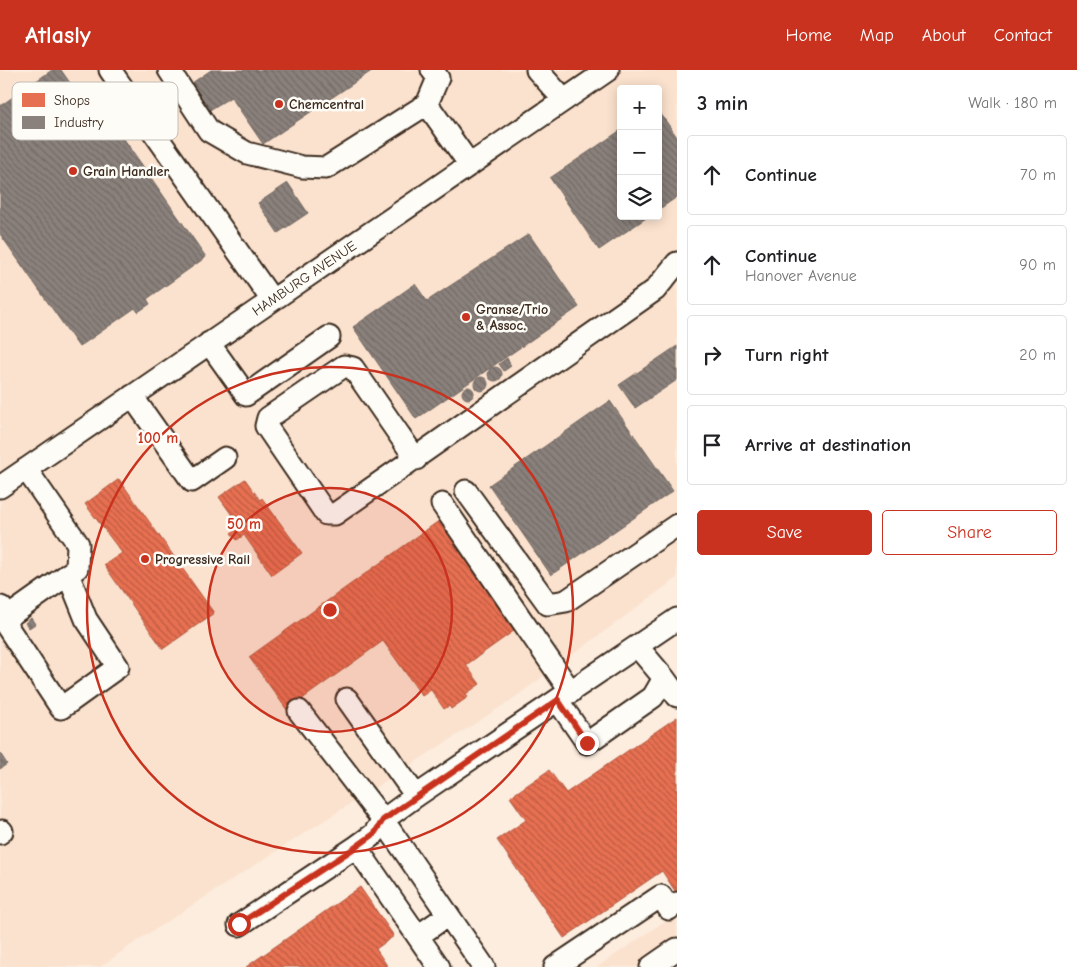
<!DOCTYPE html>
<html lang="en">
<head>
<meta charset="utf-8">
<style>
  body { margin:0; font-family:"Comic Neue",sans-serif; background:#f2f2f2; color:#202124 }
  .controls { position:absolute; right:15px; top:15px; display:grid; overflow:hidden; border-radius:5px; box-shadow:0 2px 12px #0003 }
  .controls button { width:45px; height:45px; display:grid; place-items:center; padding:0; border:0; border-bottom:1px solid #e0e0e0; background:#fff; color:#202124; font:25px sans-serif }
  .stop { position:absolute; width:15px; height:15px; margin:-11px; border:4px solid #c8321e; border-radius:50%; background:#fff }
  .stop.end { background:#c8321e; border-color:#fff; box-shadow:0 1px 5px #0008 }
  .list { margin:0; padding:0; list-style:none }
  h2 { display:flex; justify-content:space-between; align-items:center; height:65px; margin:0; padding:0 20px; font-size:21px }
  h2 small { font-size:16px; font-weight:400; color:#757577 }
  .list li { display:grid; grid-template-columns:32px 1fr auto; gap:15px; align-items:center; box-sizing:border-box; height:80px; margin:0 10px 10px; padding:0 10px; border:1px solid #e0e0e0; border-radius:5px }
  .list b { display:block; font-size:19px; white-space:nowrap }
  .list p { margin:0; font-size:16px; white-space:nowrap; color:#757577 }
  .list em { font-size:16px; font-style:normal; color:#757577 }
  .actions { display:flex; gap:10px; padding:15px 20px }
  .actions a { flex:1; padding:11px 0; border:1px solid #c8321e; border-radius:5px; text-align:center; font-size:18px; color:#c8321e }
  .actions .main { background:#c8321e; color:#fff }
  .icon { flex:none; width:28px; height:28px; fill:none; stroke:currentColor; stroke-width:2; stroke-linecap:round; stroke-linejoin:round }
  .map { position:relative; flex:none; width:677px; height:897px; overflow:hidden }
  header { display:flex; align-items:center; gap:30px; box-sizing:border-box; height:70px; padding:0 25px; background:#c8321e; color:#fff }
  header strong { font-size:24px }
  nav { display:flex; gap:28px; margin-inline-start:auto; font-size:18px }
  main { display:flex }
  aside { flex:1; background:#fff }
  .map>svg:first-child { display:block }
  .built { fill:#fbe2ce; fill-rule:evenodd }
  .shops { fill:url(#shops-back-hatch); stroke:#b35a42 }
  .industry { fill:url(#industry-back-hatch); stroke:#726760 }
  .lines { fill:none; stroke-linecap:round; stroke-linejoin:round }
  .minor-casing { stroke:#3b2a1e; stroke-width:25 }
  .minor { stroke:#fdfcf7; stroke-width:21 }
  .route { stroke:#c8321e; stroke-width:6 }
  .ring { fill:none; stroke:#c8321e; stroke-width:2.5 }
  .poi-dot { fill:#c8321e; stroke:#fdfcf7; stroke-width:2 }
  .labels { text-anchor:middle; stroke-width:5; stroke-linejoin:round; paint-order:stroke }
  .poi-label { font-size:14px; font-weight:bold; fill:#3b2a1e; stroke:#fdfcf7; text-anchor:start }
  .street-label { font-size:14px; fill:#3b2a1e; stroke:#fdfcf7 }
  .key { fill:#fdfcf7; stroke:#c3bdb6; stroke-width:1 }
  .key-label { font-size:14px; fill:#3b2a1e }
  .centre { fill:#c8321e; stroke:#fdfcf7; stroke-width:2.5 }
  .ring-label { font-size:15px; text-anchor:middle; font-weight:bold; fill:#c8321e; stroke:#fdfcf7; stroke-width:5; stroke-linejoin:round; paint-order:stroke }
</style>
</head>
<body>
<header>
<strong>Atlasly</strong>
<nav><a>Home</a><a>Map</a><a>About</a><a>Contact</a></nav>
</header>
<main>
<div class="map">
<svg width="677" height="897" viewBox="0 0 677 897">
  <defs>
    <pattern id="shops-back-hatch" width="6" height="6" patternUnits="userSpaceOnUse" patternTransform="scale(1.25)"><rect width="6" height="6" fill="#e76f51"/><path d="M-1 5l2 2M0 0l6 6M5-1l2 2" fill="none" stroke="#bc5b43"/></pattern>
    <pattern id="industry-back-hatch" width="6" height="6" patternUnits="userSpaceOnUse" patternTransform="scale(1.25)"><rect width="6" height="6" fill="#8a817c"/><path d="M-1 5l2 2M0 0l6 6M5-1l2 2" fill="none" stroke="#726a65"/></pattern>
  </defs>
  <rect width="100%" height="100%" fill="#fceddf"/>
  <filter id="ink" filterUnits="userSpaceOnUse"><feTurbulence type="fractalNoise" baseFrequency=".02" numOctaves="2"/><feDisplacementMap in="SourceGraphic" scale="10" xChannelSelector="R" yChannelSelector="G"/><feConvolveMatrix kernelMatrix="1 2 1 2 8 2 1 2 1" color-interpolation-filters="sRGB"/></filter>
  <g filter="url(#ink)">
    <path class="built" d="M0 0H677V508L510 631 137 871 100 897H0ZM621 19H658V146H621Z
      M677 843V897H597Z"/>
    <path class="shops" d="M119 409 214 543 163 579 104 495 122 483 85 434Z
      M245 409 260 430 262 428 302 483 272 505 244 465 237 470 231 463 238 458 232 450 234 448 219 427Z
      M440 450 518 558 466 595 480 614 466 624 468 627 451 639 449 636 444 639 431 620 422 626 383 571 287 640 249 587Z
      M677 647V824L662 801 564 868 497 770 526 750 510 727 549 700 566 723Z
      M360 817 394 866 376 879 388 897H246Z"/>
    <path class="industry" d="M52 0H61L87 37 97 30 206 187 147 229 150 234 138 242 135 238 79 277 0 164V36Z
      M211 0H373L263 74 231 27 208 41 189 15Z
      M658 40 677 67V127L658 140Z
      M621 60V146H649L599 180 550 108Z
      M288 113 308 143 278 163 258 133Z
      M529 164 579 237 416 349 353 257 415 214 427 231Z
      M677 276V310L635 338 619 315Z
      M507 288 511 296 504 301 499 294Z
      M488 304a7 7 0 1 1 14 0a7 7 0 1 1-14 0Z
      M474 314a7 7 0 1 1 14 0a7 7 0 1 1-14 0Z
      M462 323a6 6 0 1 1 12 0a6 6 0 1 1-12 0Z
      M610 331 673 421 551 505 489 415Z
      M31 548 35 554 29 558 25 553Z
      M0 683 7 694 0 699Z"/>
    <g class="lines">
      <g class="minor-casing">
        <path id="minor" d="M110 0 272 230
          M169 0 209 61 247 83 302 97 326 98 427 34 438 8 432 0
          M537 0 564 30
          M427 34 470 95
          M209 273 246 325 329 267
          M132 326 192 411 225 388
          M416 389 353 298 344 296 268 348 266 356 326 444H335L655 220 677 193
          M0 417 608 0
          M466 421 548 534 566 531 677 455
          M442 434 571 622
          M1 537 8 547 77 498 78 474 26 399
          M8 547 6 555 61 638 118 597 86 549 68 504
          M637 576 664 608 677 626
          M347 629 416 726
          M558 631 587 673 653 627 664 608
          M299 641 383 750 484 897
          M0 763 2 761
          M356 777 439 897
          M239 855 356 777 374 764 383 750 416 726 677 549
          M418 866 448 845
          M555 897 661 826 669 839 677 833
          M651 897 677 879"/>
      </g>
      <use href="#minor" class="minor"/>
    </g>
  </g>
  <g class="lines" filter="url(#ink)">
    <path class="route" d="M239 854 356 777 374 764 383 750 558 630 587 673"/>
  </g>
  <circle cx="330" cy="540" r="122" fill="#c8321e" fill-opacity=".12"/>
  <g class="ring">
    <circle cx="330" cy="540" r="122"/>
    <circle cx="330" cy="540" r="243"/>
  </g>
  <g class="poi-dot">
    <circle cx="279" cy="34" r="5"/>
    <circle cx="73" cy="101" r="5"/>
    <circle cx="466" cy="247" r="5"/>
    <circle cx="145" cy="489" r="5"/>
  </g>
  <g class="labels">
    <g class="poi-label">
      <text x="289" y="39">Chemcentral</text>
      <text x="83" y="106">Grain Handler</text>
      <text x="476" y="244">Granse/Trio<tspan x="476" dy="16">&amp; Assoc.</tspan></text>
      <text x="155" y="494">Progressive Rail</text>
    </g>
    <g class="street-label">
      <text transform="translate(304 208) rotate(-34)" y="5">HAMBURG AVENUE</text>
    </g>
  </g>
  <rect x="12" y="12" width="166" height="58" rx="8" class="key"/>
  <rect x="22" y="23" width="23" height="14" fill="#e76f51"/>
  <rect x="22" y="46" width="23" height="13" fill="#8a817c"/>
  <g class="key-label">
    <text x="54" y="35">Shops</text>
    <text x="54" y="57">Industry</text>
  </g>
  <circle cx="330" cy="540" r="8" class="centre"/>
  <g class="ring-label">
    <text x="158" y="373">100 m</text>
    <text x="244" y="459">50 m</text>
  </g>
</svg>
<div class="controls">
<button>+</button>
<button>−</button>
<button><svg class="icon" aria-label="layers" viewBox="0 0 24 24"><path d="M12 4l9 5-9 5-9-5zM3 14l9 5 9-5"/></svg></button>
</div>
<div class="stop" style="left:239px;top:854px"></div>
<div class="stop end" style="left:587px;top:673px"></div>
</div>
<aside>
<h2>3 min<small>Walk · 180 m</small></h2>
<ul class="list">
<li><svg class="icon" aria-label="ahead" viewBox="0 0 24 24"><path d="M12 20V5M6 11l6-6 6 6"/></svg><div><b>Continue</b></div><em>70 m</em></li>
<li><svg class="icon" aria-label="ahead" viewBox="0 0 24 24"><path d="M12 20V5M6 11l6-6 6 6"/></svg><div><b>Continue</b><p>Hanover Avenue</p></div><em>90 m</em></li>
<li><svg class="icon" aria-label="right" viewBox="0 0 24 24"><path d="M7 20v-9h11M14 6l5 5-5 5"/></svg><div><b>Turn right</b></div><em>20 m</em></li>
<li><svg class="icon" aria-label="arrive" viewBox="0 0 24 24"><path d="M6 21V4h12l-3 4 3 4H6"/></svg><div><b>Arrive at destination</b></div></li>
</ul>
<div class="actions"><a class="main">Save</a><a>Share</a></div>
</aside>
</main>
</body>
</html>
